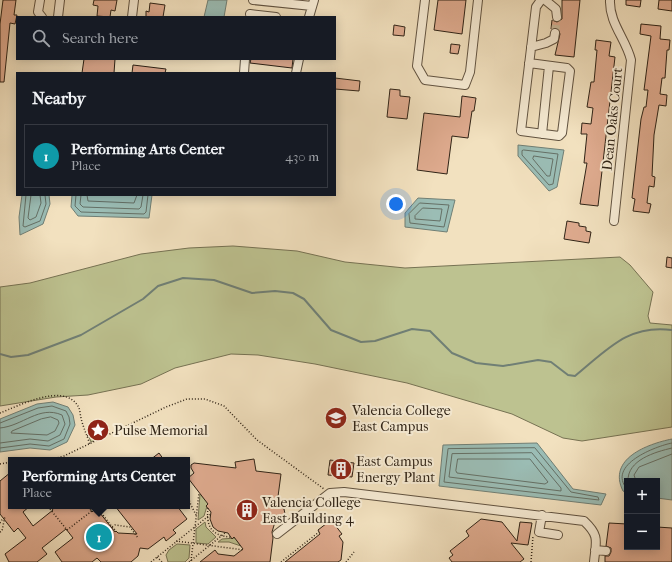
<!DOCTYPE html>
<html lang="en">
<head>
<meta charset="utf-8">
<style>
  body { margin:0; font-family:"IM FELL French Canon",serif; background:#242831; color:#f1f3f6 }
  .controls { position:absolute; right:12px; bottom:12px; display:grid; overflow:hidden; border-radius:0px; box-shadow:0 2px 10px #0003 }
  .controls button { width:36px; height:36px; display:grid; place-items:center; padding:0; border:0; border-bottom:1px solid #363941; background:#171b24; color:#f1f3f6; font:20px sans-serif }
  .you { position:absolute; left:396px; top:204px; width:14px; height:14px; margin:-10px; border:3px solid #fff; border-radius:50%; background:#1a73e8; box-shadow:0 0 0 6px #1a73e833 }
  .badge { display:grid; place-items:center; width:26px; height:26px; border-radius:50%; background:#0f766e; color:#fff; font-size:13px; font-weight:700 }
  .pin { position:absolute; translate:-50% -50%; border:2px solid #fff; box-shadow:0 1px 4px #0006 }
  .popup { position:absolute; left:8px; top:457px; width:182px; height:52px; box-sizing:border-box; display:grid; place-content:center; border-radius:0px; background:#171b24; filter:drop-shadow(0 1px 3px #0005); font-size:13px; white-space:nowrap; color:#9ea1a6 }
  .popup b { font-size:15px; color:#f1f3f6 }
  .popup::after { content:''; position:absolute; left:50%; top:100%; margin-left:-8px; border:8px solid transparent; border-top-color:#171b24 }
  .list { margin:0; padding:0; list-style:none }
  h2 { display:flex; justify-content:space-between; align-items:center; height:52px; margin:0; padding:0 16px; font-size:17px }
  h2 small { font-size:13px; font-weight:400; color:#9ea1a6 }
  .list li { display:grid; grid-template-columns:26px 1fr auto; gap:12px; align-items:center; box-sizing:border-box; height:64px; margin:0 8px 8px; padding:0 8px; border:1px solid #363941; border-radius:0px }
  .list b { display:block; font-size:15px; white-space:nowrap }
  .list p { margin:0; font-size:13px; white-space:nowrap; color:#9ea1a6 }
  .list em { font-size:13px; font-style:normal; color:#9ea1a6 }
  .icon { flex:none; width:22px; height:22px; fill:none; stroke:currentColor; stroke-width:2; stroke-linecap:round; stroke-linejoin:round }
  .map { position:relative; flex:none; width:672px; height:562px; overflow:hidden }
  .search { position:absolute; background:#171b24; box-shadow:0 2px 10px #0003; left:16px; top:16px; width:320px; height:44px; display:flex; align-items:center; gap:10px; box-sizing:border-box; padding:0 14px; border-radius:0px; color:#9ea1a6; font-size:15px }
  .panel { position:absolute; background:#171b24; box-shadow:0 2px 10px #0003; left:16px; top:72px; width:320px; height:124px; border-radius:0px }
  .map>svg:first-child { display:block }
  .green { fill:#bdc290; stroke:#767253 }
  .water { fill:#9bbdb5; stroke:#707f75 }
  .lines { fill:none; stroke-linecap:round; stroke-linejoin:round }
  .shore { stroke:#657066; stroke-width:1 }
  .stream { stroke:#707f75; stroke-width:2 }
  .building { fill:#dfab8f; stroke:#2f2316 }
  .minor-tunnel { stroke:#cbbb9d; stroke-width:8; stroke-dasharray:8 4; stroke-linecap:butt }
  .minor-casing { stroke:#605240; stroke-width:10 }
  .path { stroke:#2f2316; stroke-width:1.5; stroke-dasharray:1 2; stroke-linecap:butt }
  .minor { stroke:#f7ecd5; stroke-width:8 }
  .labels { text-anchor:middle; stroke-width:4; stroke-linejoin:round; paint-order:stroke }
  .street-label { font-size:14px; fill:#2f2316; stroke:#f7ecd5 }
  .poi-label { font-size:14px; fill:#2f2316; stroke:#f7ecd5; text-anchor:start }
</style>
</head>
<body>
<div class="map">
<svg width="672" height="562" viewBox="0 0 672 562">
  <rect width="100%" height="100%" fill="#f2e1bf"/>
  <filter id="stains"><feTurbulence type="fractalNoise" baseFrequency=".005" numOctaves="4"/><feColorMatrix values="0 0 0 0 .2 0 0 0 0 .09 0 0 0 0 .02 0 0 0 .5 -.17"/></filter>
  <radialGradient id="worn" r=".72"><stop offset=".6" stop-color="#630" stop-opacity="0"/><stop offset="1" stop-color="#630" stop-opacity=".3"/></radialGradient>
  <path class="green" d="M233 246 297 251 345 262 405 268 620 257 630 265 653 292 648 316 650 323 672 325V427L582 441 563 438 512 414 407 383 315 364 258 355 231 354 175 368 141 384 88 395 56 397 0 406V287L30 283 141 254 189 248Z
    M96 433H101L104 436 91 442 89 437Z
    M200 494 208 503 204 516 198 520Z
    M205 522 206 527 216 537 208 544 196 543V529Z
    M235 538 241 546 229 542H218L222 539Z
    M177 544 190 545 189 558 185 562H168L166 555 169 550Z"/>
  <path class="water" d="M208 0H227L224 17H204Z
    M518 145 564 150 557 187 549 191 518 156Z
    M22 195H49L50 204 43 224 20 235 19 217Z
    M72 195H152L149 218 78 216 71 207Z
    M418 198 455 200 447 232 405 227V213Z
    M53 402 68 407 73 415 75 425 67 442 50 450 30 448 0 452V419L37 404Z
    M672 439V500L657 498V481H627V493L623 491C607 459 647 444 672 439Z
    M537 443 573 489 606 494 601 505 439 486 443 445Z"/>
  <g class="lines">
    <path class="shore" d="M524 150 558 154 553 184 549 185 522 155V151Z
      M534 156 553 159 550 176H547L533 159Z
      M26 195 23 226 25 227 40 221 46 204 45 195
      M31 195 28 218 30 220 36 217 41 203 40 195
      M76 195 75 206 81 212 144 214 146 212 148 195
      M81 195 80 204 83 207 139 209 141 207 143 195
      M87 195 88 201 134 203 137 195
      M420 203 449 205 444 227 410 223 409 214Z
      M423 208 442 209 440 221 415 219V216Z
      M51 417 58 420 59 423 55 431 47 435 11 433 12 431 41 419Z
      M0 423 38 408 52 406 66 411 69 417 70 424 64 439 49 446 30 444 0 448
      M0 428C23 426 39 405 62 415L65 424 60 435 48 441 30 439 0 443
      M535 448 571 492 598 497 599 500 444 482 448 449Z
      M532 453 561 488V491L449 477 452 454Z
      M458 459H530L548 482 545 484 457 473 456 471Z
      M628 481C627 460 655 452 672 448
      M636 481 634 475 639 467 672 454
      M627 489C606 465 656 446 672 443"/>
    <path class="stream" d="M0 354 11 357 28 355 81 335 143 299 158 286 183 278 214 280 252 293 275 291 293 293 304 299 331 330 361 342 375 341 412 329 430 331 452 353 476 363 503 366 538 360 551 362 568 375 575 376C607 350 628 324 672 330"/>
  </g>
  <path class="building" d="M3 0H16L14 15H17L15 24 10 23 4 82H0V24Z
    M94 0H117L115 11 111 10 110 17 97 16 98 6 93 5Z
    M438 0H466L462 34 434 30Z
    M562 0H580L574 57 555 55 560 34 558 29H551L552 20 557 22 562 19Z
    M626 0H641L640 7 626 5Z
    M659 0H672V11L658 9Z
    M150 3 165 5 163 17H146V11L149 12Z
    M641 24 661 26 660 39 670 40 669 50H667L665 78H662L660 94 667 95 666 106 659 105 654 135 652 176 655 177 654 187 649 186 647 203 651 204 649 213 633 211 635 199 632 198 641 119 644 107H646L648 90H644L651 36 640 34Z
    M394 25 405 27 404 36 393 35Z
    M596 40 611 42 609 56 615 57 598 206 580 204 587 163H584L587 134H581L582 123 591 124 593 108 587 107 591 82H594L597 50H595Z
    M451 44 460 45 458 54 450 53Z
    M84 59H115L114 73H82Z
    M251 59H293L292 68 250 63Z
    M133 65 166 69 165 73H132Z
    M335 78 360 81 359 91 335 89Z
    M390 89 400 90V96L410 97 407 119 387 117Z
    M462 96 476 98 474 111H472L468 138 452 136 447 174 417 170 424 113 460 117Z
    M567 221 579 223V226L586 227V231L591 232 589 243 564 239Z
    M667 257 672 258V268L666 267Z
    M159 453 164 460H150Z
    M254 459 256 471 281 474 277 504 284 509 285 514 283 519 275 522 272 532 273 538 270 562H200L215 550 218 554 234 556 243 549 234 537 232 539 228 533 218 531 213 527 210 519 211 512 206 506 208 504 188 478 194 473 191 468V465L194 463 236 468 235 462Z
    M330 460 354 463 352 477 328 475Z
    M11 472V506H30L23 512 33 526 53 510 50 506H88L92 512 96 508 115 532 116 531 118 533 137 534 115 506H177L187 519 173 530 176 533 166 541 164 537 148 549 140 548 138 556 131 562H101L97 558 92 562H62L55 552 73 538 66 529 42 548 47 554 37 562H9L5 554 26 538 18 528 14 532 0 514V481Z
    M481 519 502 522 517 541 520 522 532 523 528 545 511 543 524 559 520 562H452L449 558 453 555 450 551 469 536 466 531Z
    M331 520 342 534 339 536 343 542 341 560 338 562H285L320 534 318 530Z
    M609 523 627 524V547H657V527L672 528V562H605V556H609L611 552V548L606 546Z"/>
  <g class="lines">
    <path class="minor-tunnel" d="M555 33 557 17"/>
    <g class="minor-casing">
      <path id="minor" d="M40 0 38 12 42 17
        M253 0 312 6
        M425 0 417 66 425 80 465 85 470 72 478 0
        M545 0 556 9 557 17
        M610 0C609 23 626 39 631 60L614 221
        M250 14 276 17
        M58 17 60 0
        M132 17 134 0
        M309 17 314 0
        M531 47 546 43 554 39 555 33
        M529 63 567 68 570 71 562 133 559 136 521 131 536 7 541 0
        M244 73 245 59
        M296 73 299 59
        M542 134 549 66
        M542 515 539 532 558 535
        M277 534 330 493 344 492 584 521C600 536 596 541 594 562
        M595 550 606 551"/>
    </g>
    <path class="path" d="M0 413C19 406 63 382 78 406 80 409 80 414 81 418 83 427 87 435 90 445
      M87 436 101 431 108 436
      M49 460 64 456 166 407 187 399H205L224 406 257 440 324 489
      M0 464 11 462
      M187 492 190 503 196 515
      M90 506 93 510
      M208 508C206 526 211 536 231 537
      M50 509 67 530 97 507 112 527 115 525 130 527 138 538
      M0 523 3 518
      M112 527 116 531
      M0 532 2 531 5 516
      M176 541 244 550
      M157 557 162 562
      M191 561 199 493
      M151 562 211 514
      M189 562 225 533
      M281 562 319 532
      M346 562 354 552
      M531 562 533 536"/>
    <use href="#minor" class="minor"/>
  </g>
  <defs>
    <g id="university-disc" transform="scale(1.15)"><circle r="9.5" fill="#8f2418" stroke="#f7ecd5"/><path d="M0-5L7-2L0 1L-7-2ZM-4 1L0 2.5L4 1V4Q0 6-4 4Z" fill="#fff"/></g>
    <g id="sight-disc" transform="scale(1.15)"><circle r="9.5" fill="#8f2418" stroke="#f7ecd5"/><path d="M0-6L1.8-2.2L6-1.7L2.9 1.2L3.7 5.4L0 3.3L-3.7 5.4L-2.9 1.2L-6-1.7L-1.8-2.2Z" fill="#fff"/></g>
    <g id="building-disc" transform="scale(1.15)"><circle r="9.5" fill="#8f2418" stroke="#f7ecd5"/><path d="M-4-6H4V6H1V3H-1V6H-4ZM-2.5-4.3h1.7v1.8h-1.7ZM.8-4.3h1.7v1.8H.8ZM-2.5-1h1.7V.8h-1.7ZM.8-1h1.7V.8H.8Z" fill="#fff"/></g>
  </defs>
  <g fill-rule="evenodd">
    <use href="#university-disc" x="336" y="418"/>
    <use href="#sight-disc" x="98" y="430"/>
    <use href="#building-disc" x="341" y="469"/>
    <use href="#building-disc" x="247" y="510"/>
  </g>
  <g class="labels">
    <g class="street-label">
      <text transform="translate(612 119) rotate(-84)" y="5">Dean Oaks Court</text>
    </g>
    <g class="poi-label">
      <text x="352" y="415">Valencia College<tspan x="352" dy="16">East Campus</tspan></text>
      <text x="114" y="435">Pulse Memorial</text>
      <text x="356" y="466">East Campus<tspan x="356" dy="16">Energy Plant</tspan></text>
      <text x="262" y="507">Valencia College<tspan x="262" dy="16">East Building 4</tspan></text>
    </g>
  </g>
  <rect width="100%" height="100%" filter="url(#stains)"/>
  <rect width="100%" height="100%" fill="url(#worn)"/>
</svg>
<div class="controls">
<button>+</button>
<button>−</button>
</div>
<div class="you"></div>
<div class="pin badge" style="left:99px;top:537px;background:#0f9aa8">1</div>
<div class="popup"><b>Performing Arts Center</b>Place</div>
<div class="search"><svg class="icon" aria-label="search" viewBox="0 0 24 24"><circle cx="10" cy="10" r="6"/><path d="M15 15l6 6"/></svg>Search here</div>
<section class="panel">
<h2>Nearby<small></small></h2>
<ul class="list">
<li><span class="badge" style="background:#0f9aa8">1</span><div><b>Performing Arts Center</b><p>Place</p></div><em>430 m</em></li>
</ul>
</section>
</div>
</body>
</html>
